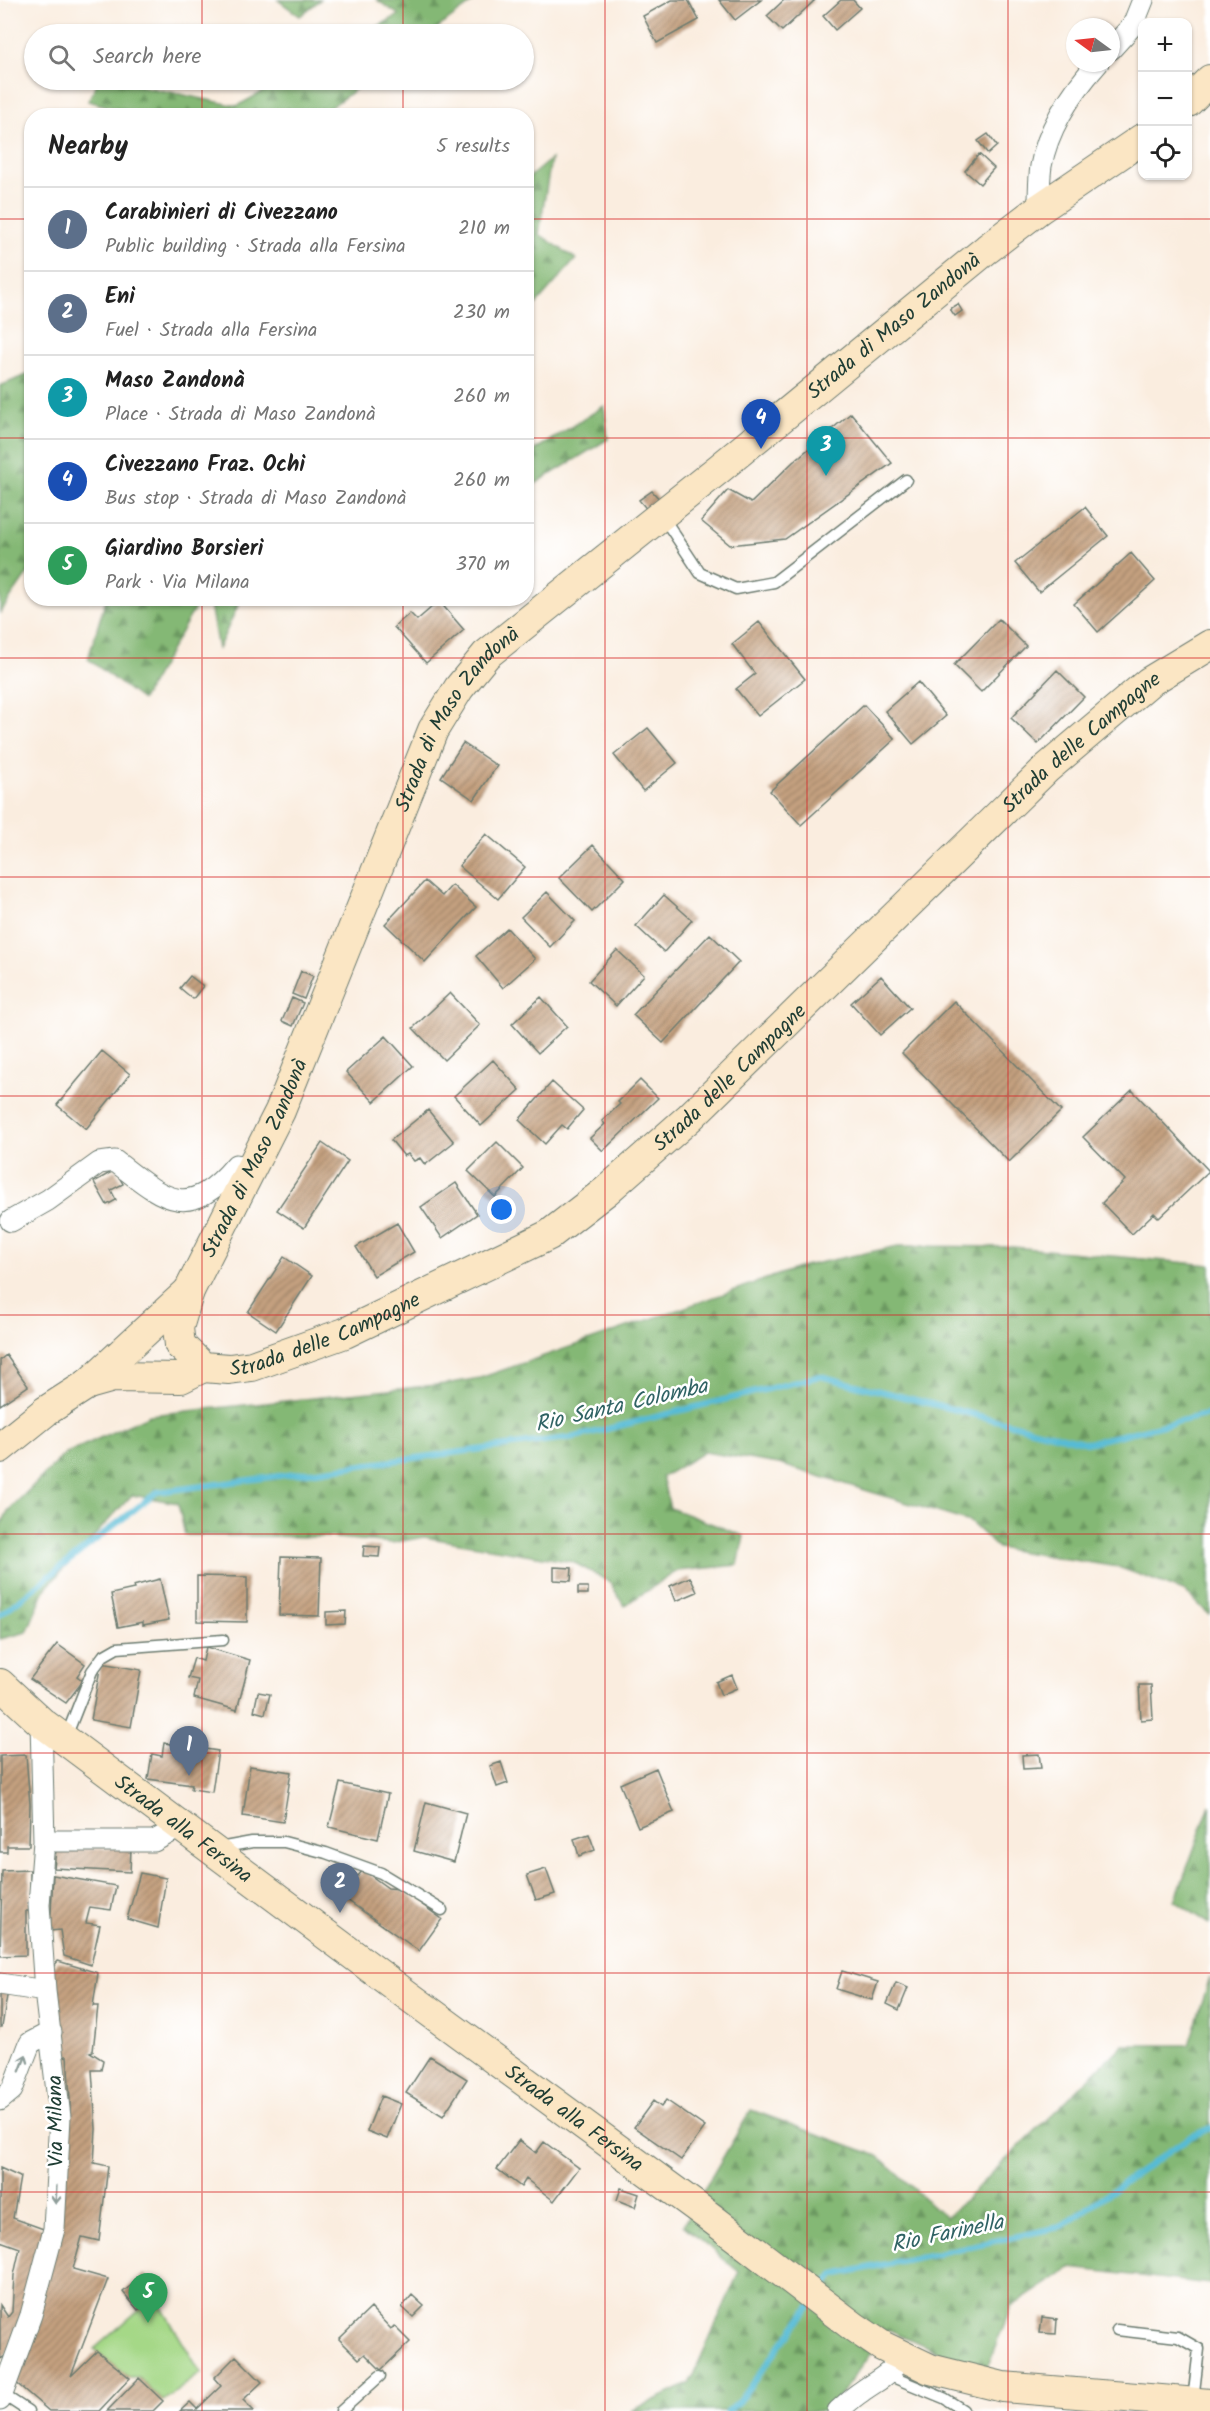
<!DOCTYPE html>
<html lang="en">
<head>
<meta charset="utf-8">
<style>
  body { margin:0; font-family:Kalam,sans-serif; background:#f2f2f2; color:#222 }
  .controls { position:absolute; right:18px; top:18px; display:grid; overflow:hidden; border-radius:12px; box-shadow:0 2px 4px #0004 }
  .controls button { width:54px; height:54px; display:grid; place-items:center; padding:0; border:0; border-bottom:2px solid #e0e0e0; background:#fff; color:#222; font:30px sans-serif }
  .compass { position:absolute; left:1066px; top:18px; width:54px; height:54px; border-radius:50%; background:#fff; box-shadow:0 2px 4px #0004; rotate:285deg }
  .you { position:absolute; left:502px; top:1210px; width:21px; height:21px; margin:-15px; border:4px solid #fff; border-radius:50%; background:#1a73e8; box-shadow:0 0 0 9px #1a73e833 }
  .badge { display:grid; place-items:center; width:39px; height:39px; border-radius:50%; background:#d93025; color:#fff; font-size:20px; font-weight:700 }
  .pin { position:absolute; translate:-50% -50px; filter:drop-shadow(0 2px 3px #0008) }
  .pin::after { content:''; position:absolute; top:32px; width:21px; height:18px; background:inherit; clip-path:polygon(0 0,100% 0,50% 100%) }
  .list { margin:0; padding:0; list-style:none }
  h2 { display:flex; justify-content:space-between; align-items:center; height:78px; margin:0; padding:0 24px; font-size:26px }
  h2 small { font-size:20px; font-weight:400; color:#767676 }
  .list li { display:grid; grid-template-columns:39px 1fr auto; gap:18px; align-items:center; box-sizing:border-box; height:84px; padding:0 24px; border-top:2px solid #e0e0e0 }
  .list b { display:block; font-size:22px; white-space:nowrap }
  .list p { margin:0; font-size:20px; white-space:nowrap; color:#767676 }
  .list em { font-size:20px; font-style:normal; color:#767676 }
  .icon { flex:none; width:33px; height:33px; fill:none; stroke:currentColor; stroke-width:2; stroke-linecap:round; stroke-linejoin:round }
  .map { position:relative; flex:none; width:1210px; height:2411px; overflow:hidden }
  .search { position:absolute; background:#fff; box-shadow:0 2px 4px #0004; left:24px; top:24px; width:510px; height:66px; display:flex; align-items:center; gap:15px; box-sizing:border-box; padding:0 21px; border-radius:33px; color:#767676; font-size:22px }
  .panel { position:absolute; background:#fff; box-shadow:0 2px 4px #0004; left:24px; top:108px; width:510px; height:498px; border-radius:24px }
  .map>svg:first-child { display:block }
  .forest { fill:url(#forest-firs); stroke:#527a54; stroke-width:1.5 }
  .park { fill:#a5d887; stroke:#628a5e; stroke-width:1.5 }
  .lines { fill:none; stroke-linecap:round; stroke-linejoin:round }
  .stream { stroke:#57bbd5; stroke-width:6 }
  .building { fill:url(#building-hatch) }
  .lane-casing { stroke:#6c7b70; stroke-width:13 }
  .street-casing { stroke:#6c7b70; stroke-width:23 }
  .secondary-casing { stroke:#6c7b70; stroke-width:32 }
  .lane { stroke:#fff; stroke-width:10 }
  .street { stroke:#fff; stroke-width:21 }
  .secondary { stroke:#fbe6c4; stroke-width:30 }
  .oneway { stroke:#8f9e9a }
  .grid { fill:none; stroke:#d62828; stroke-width:1.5; stroke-opacity:0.55 }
  .labels { text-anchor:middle; stroke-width:5; stroke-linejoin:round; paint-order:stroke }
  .street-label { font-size:21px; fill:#1f3d34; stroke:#fff }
  .water-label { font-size:22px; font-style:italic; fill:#306364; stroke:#fff }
</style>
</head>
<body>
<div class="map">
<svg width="1210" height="2411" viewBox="0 0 1210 2411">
  <defs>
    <pattern id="forest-firs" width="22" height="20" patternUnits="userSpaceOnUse" patternTransform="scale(1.5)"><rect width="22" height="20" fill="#84b874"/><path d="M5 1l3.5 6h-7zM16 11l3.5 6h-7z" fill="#6b9760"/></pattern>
    <pattern id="building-hatch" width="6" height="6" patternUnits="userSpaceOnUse" patternTransform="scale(1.5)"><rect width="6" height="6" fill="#c4a07f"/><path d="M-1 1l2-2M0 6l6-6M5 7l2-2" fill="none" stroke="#9f8469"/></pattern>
  </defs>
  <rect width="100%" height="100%" fill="#fff"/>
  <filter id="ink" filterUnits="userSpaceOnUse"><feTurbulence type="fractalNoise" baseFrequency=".0167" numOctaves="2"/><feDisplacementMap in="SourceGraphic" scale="12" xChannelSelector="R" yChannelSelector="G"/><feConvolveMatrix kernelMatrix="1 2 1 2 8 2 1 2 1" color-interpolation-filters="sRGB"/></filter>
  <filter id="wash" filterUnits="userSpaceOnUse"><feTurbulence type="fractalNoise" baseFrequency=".008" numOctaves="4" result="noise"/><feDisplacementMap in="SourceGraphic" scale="24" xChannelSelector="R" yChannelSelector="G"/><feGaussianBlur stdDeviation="1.35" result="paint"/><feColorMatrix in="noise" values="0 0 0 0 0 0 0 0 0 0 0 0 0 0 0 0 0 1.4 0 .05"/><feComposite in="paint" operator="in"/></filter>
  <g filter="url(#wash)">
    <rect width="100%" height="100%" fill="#faeddf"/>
    <path class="forest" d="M278 0H320L300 16Z
      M377 0H476L429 34H364L399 15Z
      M99 80H112L237 106 284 80H368L320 115H141L88 101Z
      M551 159 539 234 576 259 527 315V179Z
      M31 373V569L0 613V386Z
      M604 406 608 439 527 489V455Z
      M106 599H200L142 700 88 659Z
      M209 599H241L218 649Z
      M898 1246 1013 1247 1210 1265V1615L1184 1591 1118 1567 998 1548 970 1522 779 1464 704 1452 662 1477 670 1508 744 1536 738 1565 677 1571 624 1606 610 1582 573 1562 424 1537 392 1543 327 1537 185 1535 178 1503 132 1495 45 1589 27 1632 0 1639V1528L8 1511 65 1454 150 1415 446 1384 480 1378 804 1266Z
      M1210 1805V1924L1175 1901Z
      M1210 1977V2284L1070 2268 1011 2307 985 2373 888 2329 829 2411H631L689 2384 739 2272 683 2225 751 2110 878 2156 946 2218 1123 2045H1189Z"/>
    <path class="park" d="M155 2296 201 2373 163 2401 139 2378H130L94 2349Z"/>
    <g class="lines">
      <path class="stream" d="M0 1615 157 1492 575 1437 820 1376 1087 1443 1210 1414
        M821 2292 834 2275 1060 2227 1188 2138 1210 2128
        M728 2411 739 2401 811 2305"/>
    </g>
    <g id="blocks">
      <path class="building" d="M672 0H688L699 20 657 43 643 16Z
        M719 0H761L735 20Z
        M784 0H815L782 31 767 16Z
        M841 0H853L860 8 835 30 823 16Z
        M988 134 997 146 988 154 978 141Z
        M979 154 994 168 980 184 965 171Z
        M958 304 962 311 955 316 950 309Z
        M851 413 892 463 785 539 730 545 701 521 728 490 751 503 793 462Z
        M652 491 662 502 649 512 639 500Z
        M1085 507 1108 536 1039 592 1015 563Z
        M1131 553 1155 581 1098 632 1074 604Z
        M439 601 464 630 426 663 394 627 410 613 417 620Z
        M999 619 1026 646 981 692 954 665Z
        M759 622 805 679 758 716 736 689 755 674 732 644Z
        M1057 670 1084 697 1038 744 1011 718Z
        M918 682 946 716 913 744 885 711Z
        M864 705 895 739 801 825 770 791Z
        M648 728 677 763 643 791 614 755Z
        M463 743 497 766 474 800 441 777Z
        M486 834 525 867 498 899 459 866Z
        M593 845 625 879 592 912 559 878Z
        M425 881 442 896 452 885 476 907 425 962 385 924Z
        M547 892 575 921 550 947 521 917Z
        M664 895 692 920 664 952 636 926Z
        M507 928 535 959 503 988 476 956Z
        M710 934 739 962 663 1043 633 1015Z
        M617 950 644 975 616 1006 589 981Z
        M301 971 313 976 304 999 292 994Z
        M190 976 203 986 193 999 180 988Z
        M881 976 910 1008 880 1035 851 1003Z
        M450 993 480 1025 444 1060 413 1028Z
        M541 997 567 1026 538 1053 512 1024Z
        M292 998 303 1003 293 1026 282 1021Z
        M954 1001 1061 1111 1009 1162 902 1053Z
        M386 1036 413 1066 374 1102 346 1072Z
        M102 1051 130 1074 86 1129 57 1105Z
        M493 1060 520 1090 481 1126 454 1096Z
        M640 1080 658 1098 603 1151 590 1138 605 1124 602 1121 620 1104 618 1102Z
        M552 1082 583 1110 567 1129 562 1125 545 1144 519 1120Z
        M1132 1090 1209 1171 1159 1218 1154 1213 1132 1234 1102 1203 1125 1180 1083 1137Z
        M428 1110 454 1142 425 1165 420 1158 414 1161 408 1154 404 1156 391 1140Z
        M497 1142 523 1168 495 1197 468 1171Z
        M322 1143 348 1161 304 1228 277 1210Z
        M115 1170 123 1184 111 1190 116 1200 107 1205 94 1182Z
        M456 1183 477 1214 442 1238 421 1207Z
        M397 1223 414 1252 374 1276 356 1247Z
        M284 1257 312 1276 276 1331 248 1312Z
        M6 1355 28 1386 0 1405V1360Z
        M364 1546 380 1547 379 1557 363 1556Z
        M281 1557 321 1558 319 1616 279 1615Z
        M554 1567 572 1568 571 1581 554 1580Z
        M197 1576 247 1577V1622L197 1621Z
        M690 1577 697 1592 676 1601 670 1586Z
        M160 1579 169 1620 143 1625V1622L118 1627 111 1594 134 1589 133 1586Z
        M578 1587H588V1594H578Z
        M346 1611 345 1624 326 1625V1612Z
        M57 1644 85 1664 77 1676 83 1681 66 1703 30 1679Z
        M206 1647 250 1660 237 1710 194 1698 198 1680 188 1678 194 1658 203 1661Z
        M101 1663 141 1670 131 1727 91 1720Z
        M732 1675 737 1688 721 1695 716 1682Z
        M1139 1685H1151L1153 1719 1141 1720Z
        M258 1692 270 1694 265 1714 254 1711Z
        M164 1743 218 1751 212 1792 191 1789 192 1785 148 1779 152 1754 162 1756Z
        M1039 1754 1041 1768 1023 1769 1022 1755Z
        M26 1755 30 1804 29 1846H7V1852H0V1756Z
        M501 1762 508 1783 497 1787 490 1766Z
        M250 1766 291 1772 283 1822 243 1816Z
        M656 1768 674 1812 638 1827 620 1784Z
        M340 1783 388 1794 378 1839 329 1827Z
        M426 1802 466 1813 454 1862 414 1851Z
        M589 1834 595 1850 579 1856 574 1839Z
        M131 1848 130 1872 54 1868 56 1850Z
        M341 1863 358 1876 363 1870 388 1888 400 1889 442 1919 419 1951 326 1885Z
        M546 1869 555 1894 536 1900 527 1875Z
        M30 1870V1911H26V1955L0 1956 2 1871Z
        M140 1873 166 1878 158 1928 127 1919Z
        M53 1875 116 1886 111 1910 90 1907 86 1923 100 1925 91 1965 64 1956 60 1930 50 1931Z
        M58 1961 98 1973 93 2006H98L93 2051 90 2052 103 2060 101 2070H92L96 2129 94 2163 108 2166 99 2241 82 2237 73 2269 108 2279 71 2376 97 2351 130 2378 99 2411H49L14 2381 70 2128V2098L67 2056 62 2057 53 1967Z
        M842 1971 878 1982 872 2000 836 1989Z
        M896 1983 908 1988 899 2010 887 2004Z
        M0 1989 8 1990 2 2027H0Z
        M430 2056 467 2079 443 2116 406 2093Z
        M381 2096 401 2104 387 2139 367 2131Z
        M666 2100 705 2127 681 2160 634 2127 653 2101 661 2107Z
        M519 2140 536 2153 544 2142 579 2168 554 2201 526 2179 521 2187 497 2169Z
        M0 2168 20 2177 13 2218 49 2231 8 2355 0 2359V2305L8 2317 12 2312 14 2275 20 2248 0 2241Z
        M621 2188 639 2194 635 2207 617 2200Z
        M145 2274 160 2292 138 2310 123 2292Z
        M412 2295 424 2306 413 2317 402 2307Z
        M371 2308 391 2329 394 2326 410 2342 381 2370 365 2354 359 2359 339 2339Z
        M1042 2317 1057 2319 1056 2334 1040 2333Z
        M236 2356 262 2382 243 2400 254 2411H180L190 2402 197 2409 221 2386 214 2378Z
        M139 2378 163 2401 153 2411H107Z"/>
    </g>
  </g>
  <g filter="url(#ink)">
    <use href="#blocks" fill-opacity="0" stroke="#6c7b70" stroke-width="1.5"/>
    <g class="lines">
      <g class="lane-casing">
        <path id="lane" d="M663 517 700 573 736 589 774 582 906 480
          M66 1737 92 1671 103 1656 117 1648 223 1640
          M219 1848 252 1842H284L326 1853 381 1873 442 1910
          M1117 2330 1178 2337 1199 2349 1193 2400
          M888 2375 944 2398 963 2410
          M2 2394 28 2411
          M341 2411 380 2376"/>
      </g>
      <g class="street-casing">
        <path id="street" d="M1111 49 1133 25 1143 0
          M1039 209C1039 195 1039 180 1041 166 1048 127 1072 92 1098 63
          M11 1221 48 1200 99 1163 115 1161C165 1200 188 1222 236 1165L253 1168
          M44 1841H154L182 1826
          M0 1984 45 1991
          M0 2100 12 2090 30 2043 51 2032
          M0 2400 31 2315 54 2229 60 2117 45 1991 39 1905 44 1841 41 1722
          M838 2411C845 2405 853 2397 861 2392 877 2380 892 2375 901 2356"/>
      </g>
      <g class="secondary-casing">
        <g id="secondary">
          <path d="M1188 102 1210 80"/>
          <path id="s1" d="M180 1345 178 1328 189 1291 280 1111 433 730 459 688 486 655 720 468 987 249 1039 209 1142 139"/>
          <path id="s2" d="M180 1345 203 1367 229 1369 252 1366 345 1333 549 1235 606 1191 690 1117 1046 769 1149 682 1210 645"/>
          <path d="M88 1384 113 1377 181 1378 203 1367"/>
          <path d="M0 1448 46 1411 88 1384 189 1291"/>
          <path id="s3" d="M0 1684 41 1722 407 1995 706 2214 854 2327 882 2346 930 2369 1003 2387 1210 2404"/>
        </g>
      </g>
      <use href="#lane" class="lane"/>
      <use href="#street" class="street"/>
      <use href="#secondary" class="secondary"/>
    </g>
    <defs><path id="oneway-shaft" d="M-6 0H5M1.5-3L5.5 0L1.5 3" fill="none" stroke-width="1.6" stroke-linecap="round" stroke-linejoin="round" transform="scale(1.5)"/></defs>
    <g class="oneway">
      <use href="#oneway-shaft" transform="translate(23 2063) rotate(-69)"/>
      <use href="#oneway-shaft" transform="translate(56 2195) rotate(93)"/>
    </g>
  </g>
  <path class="grid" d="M202 0V34M403 0V34M605 0V2411M807 0V2411M1008 0V2411M202 80V116M403 80V116M0 219H32M526 219H1210M0 438H32M526 438H1210M202 598V2411M403 598V2411M0 658H1210M0 877H1210M0 1096H1210M0 1315H1210M0 1534H1210M0 1753H1210M0 1973H1210M0 2192H1210"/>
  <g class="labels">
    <g class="street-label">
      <text dy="7" stroke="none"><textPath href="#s1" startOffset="1284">Strada di Maso Zandonà</textPath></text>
      <text dy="7" stroke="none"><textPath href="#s1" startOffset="690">Strada di Maso Zandonà</textPath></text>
      <text dy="7" stroke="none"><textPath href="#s2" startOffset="1132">Strada delle Campagne</textPath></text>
      <text dy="7" stroke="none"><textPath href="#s2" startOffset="646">Strada delle Campagne</textPath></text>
      <text dy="7" stroke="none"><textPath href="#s1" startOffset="204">Strada di Maso Zandonà</textPath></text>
      <text dy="7" stroke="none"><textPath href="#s2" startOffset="160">Strada delle Campagne</textPath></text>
      <text dy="7" stroke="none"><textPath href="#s3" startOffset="234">Strada alla Fersina</textPath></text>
      <text dy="7" stroke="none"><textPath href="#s3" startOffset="720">Strada alla Fersina</textPath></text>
      <text transform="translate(55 2121) rotate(-91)" y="7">Via Milana</text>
    </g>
    <g class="water-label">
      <text transform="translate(621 1404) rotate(-13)" y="8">Rio Santa Colomba</text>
      <text transform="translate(947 2232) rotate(-12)" y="8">Rio Farinella</text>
    </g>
  </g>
</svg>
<div class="controls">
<button>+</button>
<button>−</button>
<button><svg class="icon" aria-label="locate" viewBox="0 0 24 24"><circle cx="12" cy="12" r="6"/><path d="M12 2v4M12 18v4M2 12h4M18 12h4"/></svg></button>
</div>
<svg class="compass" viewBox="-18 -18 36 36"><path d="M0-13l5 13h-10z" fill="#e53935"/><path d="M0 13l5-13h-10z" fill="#767676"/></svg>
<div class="you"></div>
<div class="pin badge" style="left:189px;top:1776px;background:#5c6f8a">1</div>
<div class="pin badge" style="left:340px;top:1913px;background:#5c6f8a">2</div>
<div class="pin badge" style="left:826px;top:476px;background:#0f9aa8">3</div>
<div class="pin badge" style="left:761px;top:449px;background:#1a4fb4">4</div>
<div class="pin badge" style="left:148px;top:2323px;background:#2e9e5b">5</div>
<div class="search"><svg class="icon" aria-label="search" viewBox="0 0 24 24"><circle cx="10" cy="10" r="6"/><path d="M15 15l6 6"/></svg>Search here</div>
<section class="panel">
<h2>Nearby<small>5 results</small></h2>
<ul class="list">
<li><span class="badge" style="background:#5c6f8a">1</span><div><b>Carabinieri di Civezzano</b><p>Public building · Strada alla Fersina</p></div><em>210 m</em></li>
<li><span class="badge" style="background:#5c6f8a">2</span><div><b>Eni</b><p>Fuel · Strada alla Fersina</p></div><em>230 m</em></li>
<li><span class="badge" style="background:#0f9aa8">3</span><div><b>Maso Zandonà</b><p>Place · Strada di Maso Zandonà</p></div><em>260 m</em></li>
<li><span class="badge" style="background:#1a4fb4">4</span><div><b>Civezzano Fraz. Ochi</b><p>Bus stop · Strada di Maso Zandonà</p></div><em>260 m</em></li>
<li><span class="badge" style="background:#2e9e5b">5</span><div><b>Giardino Borsieri</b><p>Park · Via Milana</p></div><em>370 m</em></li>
</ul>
</section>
</div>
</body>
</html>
